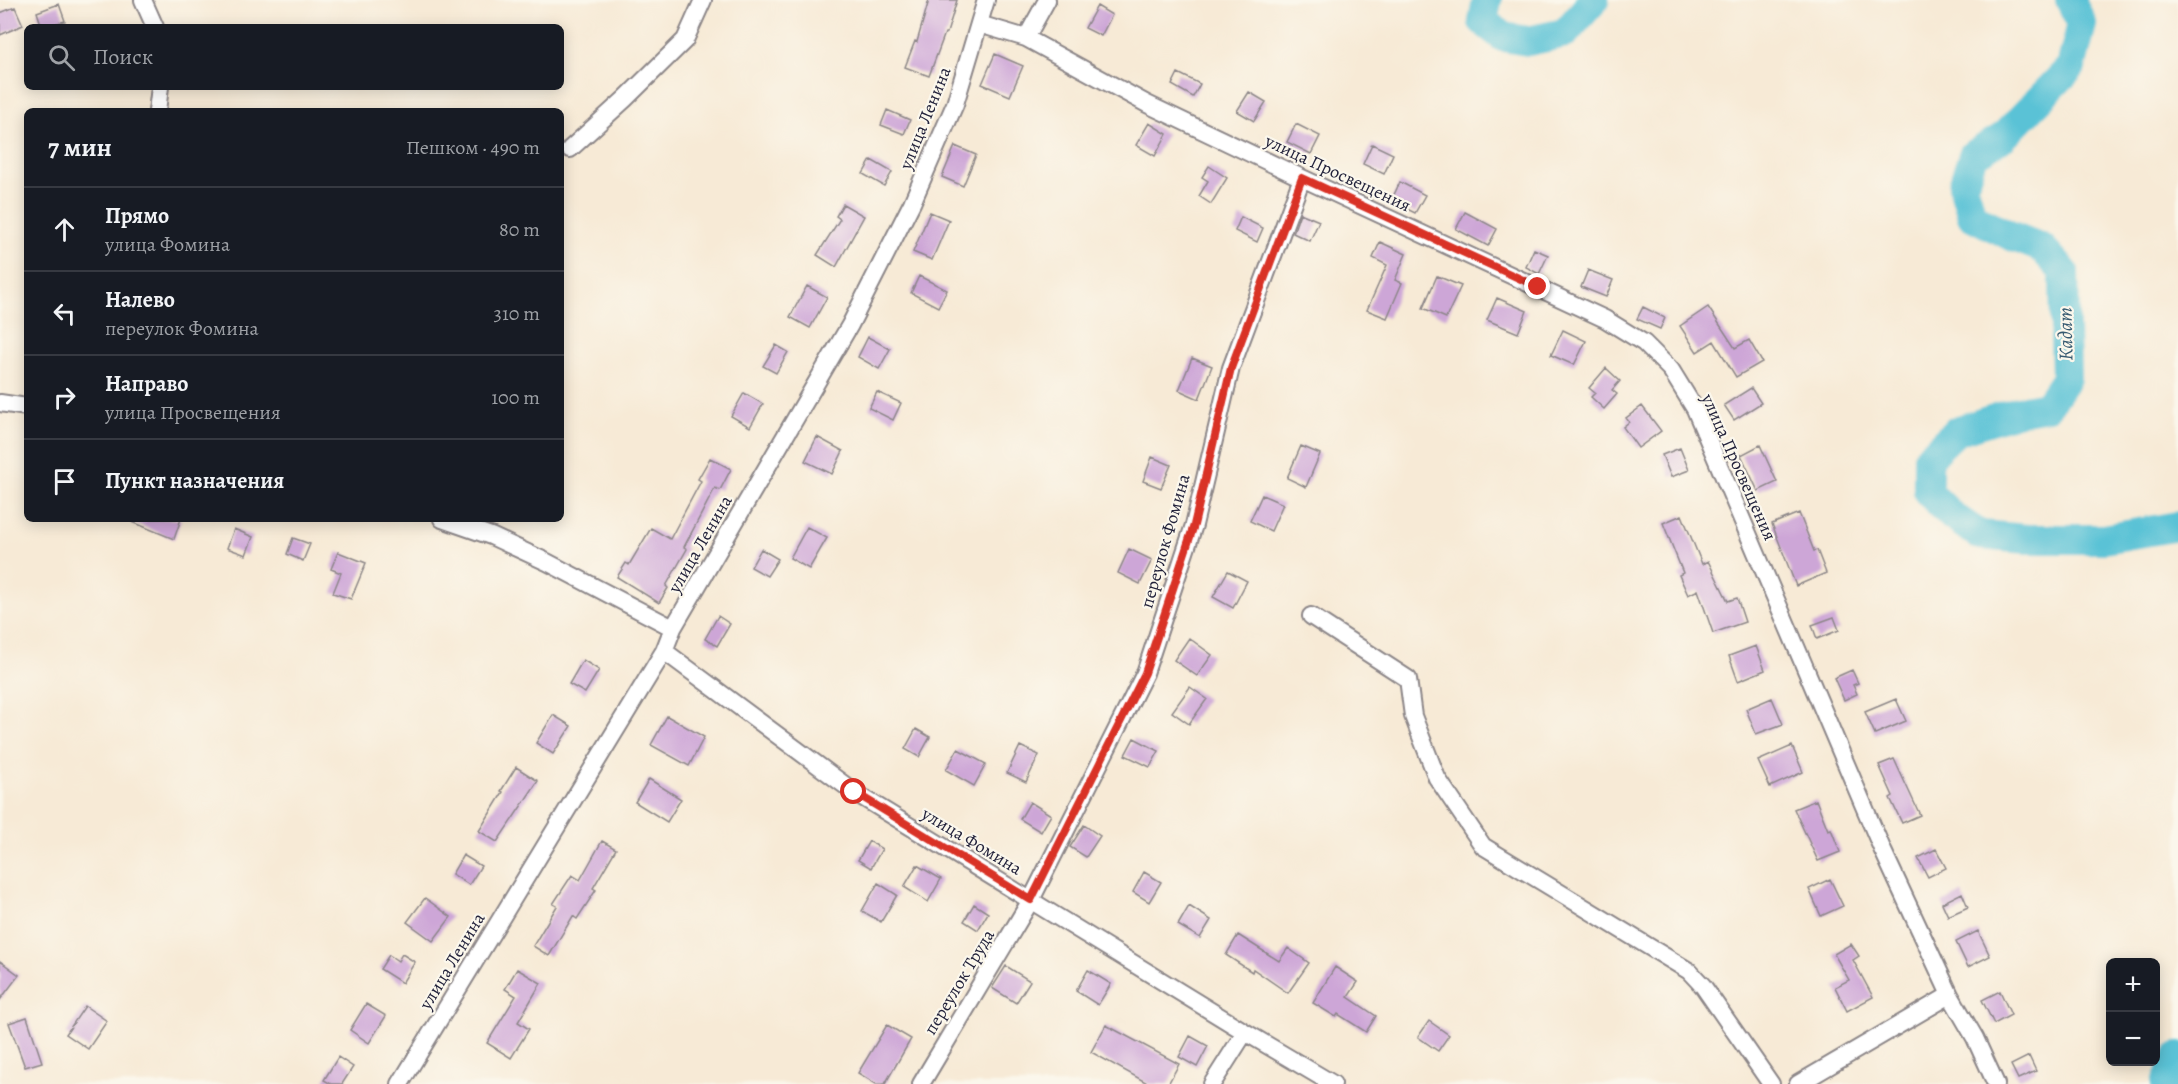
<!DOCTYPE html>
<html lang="ru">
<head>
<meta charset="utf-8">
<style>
  body { margin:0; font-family:Alegreya,serif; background:#20242c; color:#f1f3f6 }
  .controls { position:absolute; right:18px; bottom:18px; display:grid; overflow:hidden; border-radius:9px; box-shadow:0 3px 15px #0003 }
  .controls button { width:54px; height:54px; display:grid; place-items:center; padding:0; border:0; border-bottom:2px solid #363941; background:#171b24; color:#f1f3f6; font:30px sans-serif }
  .stop { position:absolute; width:18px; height:18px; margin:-14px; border:4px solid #d93025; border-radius:50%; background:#fff }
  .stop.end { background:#d93025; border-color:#fff; box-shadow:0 2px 6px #0008 }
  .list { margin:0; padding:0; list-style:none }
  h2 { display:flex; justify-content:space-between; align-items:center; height:78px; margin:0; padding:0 24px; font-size:26px }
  h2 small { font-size:20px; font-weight:400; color:#9ea1a6 }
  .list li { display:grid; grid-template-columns:39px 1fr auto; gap:18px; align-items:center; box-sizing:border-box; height:84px; padding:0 24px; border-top:2px solid #363941 }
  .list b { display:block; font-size:22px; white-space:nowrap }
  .list p { margin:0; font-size:20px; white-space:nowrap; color:#9ea1a6 }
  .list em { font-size:20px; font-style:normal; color:#9ea1a6 }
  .icon { flex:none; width:33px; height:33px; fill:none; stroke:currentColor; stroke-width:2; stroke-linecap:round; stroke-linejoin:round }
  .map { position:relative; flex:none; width:2178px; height:1084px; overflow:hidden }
  .search { position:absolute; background:#171b24; box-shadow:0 3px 15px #0003; left:24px; top:24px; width:540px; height:66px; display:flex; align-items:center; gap:15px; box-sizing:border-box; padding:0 21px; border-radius:9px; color:#9ea1a6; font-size:22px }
  .panel { position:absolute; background:#171b24; box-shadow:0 3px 15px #0003; left:24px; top:108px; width:540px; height:414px; border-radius:9px }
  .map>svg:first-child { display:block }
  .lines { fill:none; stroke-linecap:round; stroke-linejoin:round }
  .river { stroke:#5ac2d6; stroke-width:30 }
  .building { fill:#cda6d7 }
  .minor-casing { stroke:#8c8688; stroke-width:20 }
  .minor { stroke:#fff; stroke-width:16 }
  .route { stroke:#d93025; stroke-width:8 }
  .labels { text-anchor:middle; stroke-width:4.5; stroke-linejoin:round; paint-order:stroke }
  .street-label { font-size:18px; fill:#22223b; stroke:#fbf7ec }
  .water-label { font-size:20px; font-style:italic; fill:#365a71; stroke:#fbf7ec }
</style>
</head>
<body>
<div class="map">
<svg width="2178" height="1084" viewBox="0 0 2178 1084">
  <rect width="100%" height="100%" fill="#fbf7ec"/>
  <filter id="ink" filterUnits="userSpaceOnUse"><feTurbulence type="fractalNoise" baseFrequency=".0167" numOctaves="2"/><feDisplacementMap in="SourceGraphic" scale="12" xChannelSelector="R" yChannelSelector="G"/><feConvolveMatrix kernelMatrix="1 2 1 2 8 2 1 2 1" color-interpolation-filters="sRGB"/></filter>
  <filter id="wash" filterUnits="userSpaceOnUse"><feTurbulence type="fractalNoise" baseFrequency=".008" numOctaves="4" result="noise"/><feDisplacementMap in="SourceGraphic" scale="24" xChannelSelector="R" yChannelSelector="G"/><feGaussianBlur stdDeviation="1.35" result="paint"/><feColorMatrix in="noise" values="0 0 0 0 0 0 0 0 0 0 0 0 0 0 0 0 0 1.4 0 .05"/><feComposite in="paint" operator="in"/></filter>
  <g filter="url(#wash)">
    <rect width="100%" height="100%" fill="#f7ead6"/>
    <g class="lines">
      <path class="river" d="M1487 0 1483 21 1503 37 1528 41 1565 33 1594 0
        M2070 0 2082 24 2071 67 2003 137 1973 155 1963 186 1972 216 2009 235 2042 248 2064 272 2066 378 2047 406 2019 411 1956 431 1928 458V492L1952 516 1980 535 2027 539H2104L2178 526
        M2166 1084 2178 1057"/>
    </g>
    <g id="blocks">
      <path class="building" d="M929 0H957L947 33H945L929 76 905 67 915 41 917 42Z
        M59 4 65 21 42 27 37 12Z
        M1097 6 1112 15 1101 36 1085 28Z
        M15 7 23 25 0 35V13Z
        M995 54 1023 66 1010 96 982 84Z
        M1178 73 1200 84 1193 97 1172 85Z
        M1249 92 1266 102 1254 121 1237 111Z
        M887 110 910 120 904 134 881 125Z
        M1149 123 1167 134 1155 156 1136 145Z
        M1296 124 1320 136 1311 154 1287 142Z
        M1372 144 1393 154 1384 174 1363 164Z
        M955 146 976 155 963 186 942 177Z
        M871 160 892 172 884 186 863 174Z
        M1209 166 1227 178 1211 204 1199 196 1208 181 1202 177Z
        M1400 182 1425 195 1415 213 1391 201Z
        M843 204 864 216 836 267 817 255 840 219 836 216Z
        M930 212 949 220 932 260 913 252Z
        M1465 212 1497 229 1488 246 1456 229Z
        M1300 213 1319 221 1310 241 1293 233Z
        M1241 217 1263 228 1257 242 1235 231Z
        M1380 242 1406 254 1395 280 1402 283 1387 318 1367 310 1387 265 1373 258Z
        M1534 249 1548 255 1539 274 1526 267Z
        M1588 270 1613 280 1606 297 1581 287Z
        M919 276 947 290 938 307 911 293Z
        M1437 276 1461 286 1446 318 1423 308Z
        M807 286 827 297 810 328 790 317Z
        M1497 298 1527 311 1518 333 1487 320Z
        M1643 307 1665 318 1660 329 1637 319Z
        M1708 307 1735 348 1749 340 1762 362 1736 377 1714 341 1697 352 1680 326Z
        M1563 330 1586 341 1574 365 1551 355Z
        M868 337 890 349 879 369 858 357Z
        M776 345 788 352 776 373 763 366Z
        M1192 358 1212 366 1199 399 1179 390Z
        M1606 368 1620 381 1612 390 1617 394 1604 409 1591 397 1595 393 1589 388Z
        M1751 388 1761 403 1734 420 1724 405Z
        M877 392 901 403 893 420 869 408Z
        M744 393 763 404 750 427 731 416Z
        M1642 406 1661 431 1638 448 1623 427 1629 422 1626 418Z
        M817 437 843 451 832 474 805 461Z
        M1760 445 1777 482 1758 491 1741 455Z
        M1301 446 1320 454 1306 487 1287 478Z
        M1680 448 1689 470 1671 477 1662 455Z
        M1152 457 1171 465 1161 488 1143 481Z
        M710 458 731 469 720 490 715 488 684 547 687 549 666 586 668 588 659 603 617 577 626 563 629 565 651 528 670 539 701 481 698 479Z
        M1262 495 1283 504 1271 531 1250 521Z
        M1799 513 1814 551 1817 550 1826 573 1796 586 1772 524Z
        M1682 515 1702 564 1708 561 1728 601 1737 598 1745 622 1713 633 1698 590 1688 595 1679 575 1683 573 1663 523Z
        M125 519H181L174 539Z
        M807 527 827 538 809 569 790 558Z
        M234 529 253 537 246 555 227 548Z
        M293 538 310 544 303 561 287 554Z
        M761 549 778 559 767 576 751 567Z
        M1129 549 1152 560 1140 584 1118 573Z
        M338 552 366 563 351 599 333 593 341 573 331 569Z
        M1228 571 1247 581 1233 608 1213 597Z
        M718 616 730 624 717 646 705 639Z
        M1834 617 1839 630 1817 639 1812 625Z
        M1189 638 1212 655 1197 676 1174 660Z
        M1756 646 1765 670 1738 681 1729 656Z
        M583 660 599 670 585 693 569 684Z
        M1852 670 1858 683 1853 685 1857 694 1844 700 1834 678Z
        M1190 687 1207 699 1189 724 1172 712Z
        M1772 698 1783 724 1756 734 1746 709Z
        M1896 699 1906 721 1875 734 1865 712Z
        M553 715 571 726 553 754 536 743Z
        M667 716 704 737 689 766 651 745Z
        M916 729 930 737 919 757 905 749Z
        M1134 738 1159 751 1150 767 1125 755Z
        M1020 746 1039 755 1026 782 1007 773Z
        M1792 746 1803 772 1770 787 1758 761Z
        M958 749 986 764 974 786 946 770Z
        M1894 759 1920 815 1902 823 1890 798 1893 796 1879 765Z
        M516 767 538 781 497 842 479 831 503 792 501 791Z
        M649 779 681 799 667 822 635 802Z
        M1816 800 1828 830 1831 829 1840 852 1818 861 1794 809Z
        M1030 802 1051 815 1041 832 1020 819Z
        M1084 825 1100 836 1086 857 1070 847Z
        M602 841 616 849 593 888 596 890 577 919 573 916 549 956 533 946 557 906 553 904 572 875 580 880Z
        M869 841 882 849 871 868 858 860Z
        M1936 849 1946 868 1928 877 1918 858Z
        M463 855 481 866 469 885 452 874Z
        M917 865 941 879 928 902 904 887Z
        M1144 872 1161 882 1149 902 1133 892Z
        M1830 879 1843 906 1821 916 1809 889Z
        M878 883 897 895 881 922 862 911Z
        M1962 893 1968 907 1948 916 1942 903Z
        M425 898 451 917 433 941 407 922Z
        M974 904 988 913 978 930 964 921Z
        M1189 906 1211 920 1200 938 1178 925Z
        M1978 931 1990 956 1968 967 1956 942Z
        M1238 935 1279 961 1288 948 1309 963 1288 993 1253 969 1252 972 1226 955Z
        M1851 944 1859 956 1853 960 1873 997 1847 1011 1835 987 1849 980 1834 954Z
        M402 954 415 962 402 983 380 969 389 955 398 961Z
        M0 961 19 975 0 1000Z
        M1006 966 1030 981 1016 1003 992 988Z
        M1335 967 1358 982 1348 997 1376 1016 1366 1032 1338 1014 1336 1017 1313 1003Z
        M517 969 541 983 518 1022 529 1029 511 1058 487 1043 516 996 505 989Z
        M1088 970 1111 984 1098 1005 1076 991Z
        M2000 991 2011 1015 1994 1024 1982 1000Z
        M366 1004 386 1016 369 1043 350 1030Z
        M85 1006 107 1021 88 1049 66 1034Z
        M27 1017 42 1062 25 1067 9 1023Z
        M1429 1021 1449 1035 1438 1051 1418 1037Z
        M887 1025 911 1039 885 1084H876L858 1073Z
        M1106 1025 1179 1064 1168 1084H1149L1091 1052Z
        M1190 1036 1208 1046 1197 1067 1179 1057Z
        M2029 1056 2036 1071 2018 1079 2011 1065Z
        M338 1057 353 1067 342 1084H331L324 1080Z"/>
    </g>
  </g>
  <g filter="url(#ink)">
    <use href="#blocks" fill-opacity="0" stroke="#8c8688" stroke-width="1.5"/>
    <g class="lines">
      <g class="minor-casing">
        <path id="minor" d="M143 0 155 27
          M979 24 1026 38 1147 104 1302 178 1605 319 1644 343 1671 370 1695 409 1883 851 1950 995 1975 1038 1996 1084
          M1026 38 1047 0
          M157 111 160 87
          M570 149 625 99 685 40 703 0
          M0 403 27 407
          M442 519 491 536 547 562 673 628
          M1311 616 1408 679 1413 716 1437 778 1483 846 1689 971 1703 986 1771 1084
          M664 651 854 792 1245 1032 1333 1084
          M400 1084 664 651 673 628 850 325 912 203 955 104 986 0
          M921 1084 1031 900 1145 673 1194 525 1231 368 1302 178
          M1212 1084 1245 1032
          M1798 1084 1950 995"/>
      </g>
      <use href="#minor" class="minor"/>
    </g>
  </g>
  <g class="lines" filter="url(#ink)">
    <path class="route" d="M854 792 1031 900 1145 673 1194 525 1231 368 1302 178 1538 287"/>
  </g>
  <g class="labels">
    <g class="street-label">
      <text transform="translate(925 118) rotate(-68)" y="6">улица Ленина</text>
      <text transform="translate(1338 173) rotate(25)" y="6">улица Просвещения</text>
      <text transform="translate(1739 467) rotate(66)" y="6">улица Просвещения</text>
      <text transform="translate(1165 541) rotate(-74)" y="6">переулок Фомина</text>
      <text transform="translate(700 544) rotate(-60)" y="6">улица Ленина</text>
      <text transform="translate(972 841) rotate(31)" y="6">улица Фомина</text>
      <text transform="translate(452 961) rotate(-59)" y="6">улица Ленина</text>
      <text transform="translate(959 982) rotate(-59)" y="6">переулок Труда</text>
    </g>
    <g class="water-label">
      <text transform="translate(2065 334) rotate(-91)" y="7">Кадат</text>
    </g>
  </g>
</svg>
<div class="controls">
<button>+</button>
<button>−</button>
</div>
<div class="stop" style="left:854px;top:792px"></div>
<div class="stop end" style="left:1538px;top:287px"></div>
<div class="search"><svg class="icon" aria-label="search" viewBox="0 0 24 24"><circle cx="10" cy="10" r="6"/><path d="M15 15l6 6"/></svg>Поиск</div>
<section class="panel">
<h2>7 мин<small>Пешком · 490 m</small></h2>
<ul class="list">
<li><svg class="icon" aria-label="ahead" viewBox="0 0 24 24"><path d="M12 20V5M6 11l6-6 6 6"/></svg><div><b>Прямо</b><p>улица Фомина</p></div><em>80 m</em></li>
<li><svg class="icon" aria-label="left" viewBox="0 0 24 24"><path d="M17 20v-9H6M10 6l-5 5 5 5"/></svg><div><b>Налево</b><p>переулок Фомина</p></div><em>310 m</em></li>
<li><svg class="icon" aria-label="right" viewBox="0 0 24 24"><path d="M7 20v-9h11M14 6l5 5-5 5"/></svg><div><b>Направо</b><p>улица Просвещения</p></div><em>100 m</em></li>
<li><svg class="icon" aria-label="arrive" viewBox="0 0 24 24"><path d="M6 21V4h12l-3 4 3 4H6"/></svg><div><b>Пункт назначения</b></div></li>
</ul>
</section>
</div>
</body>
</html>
